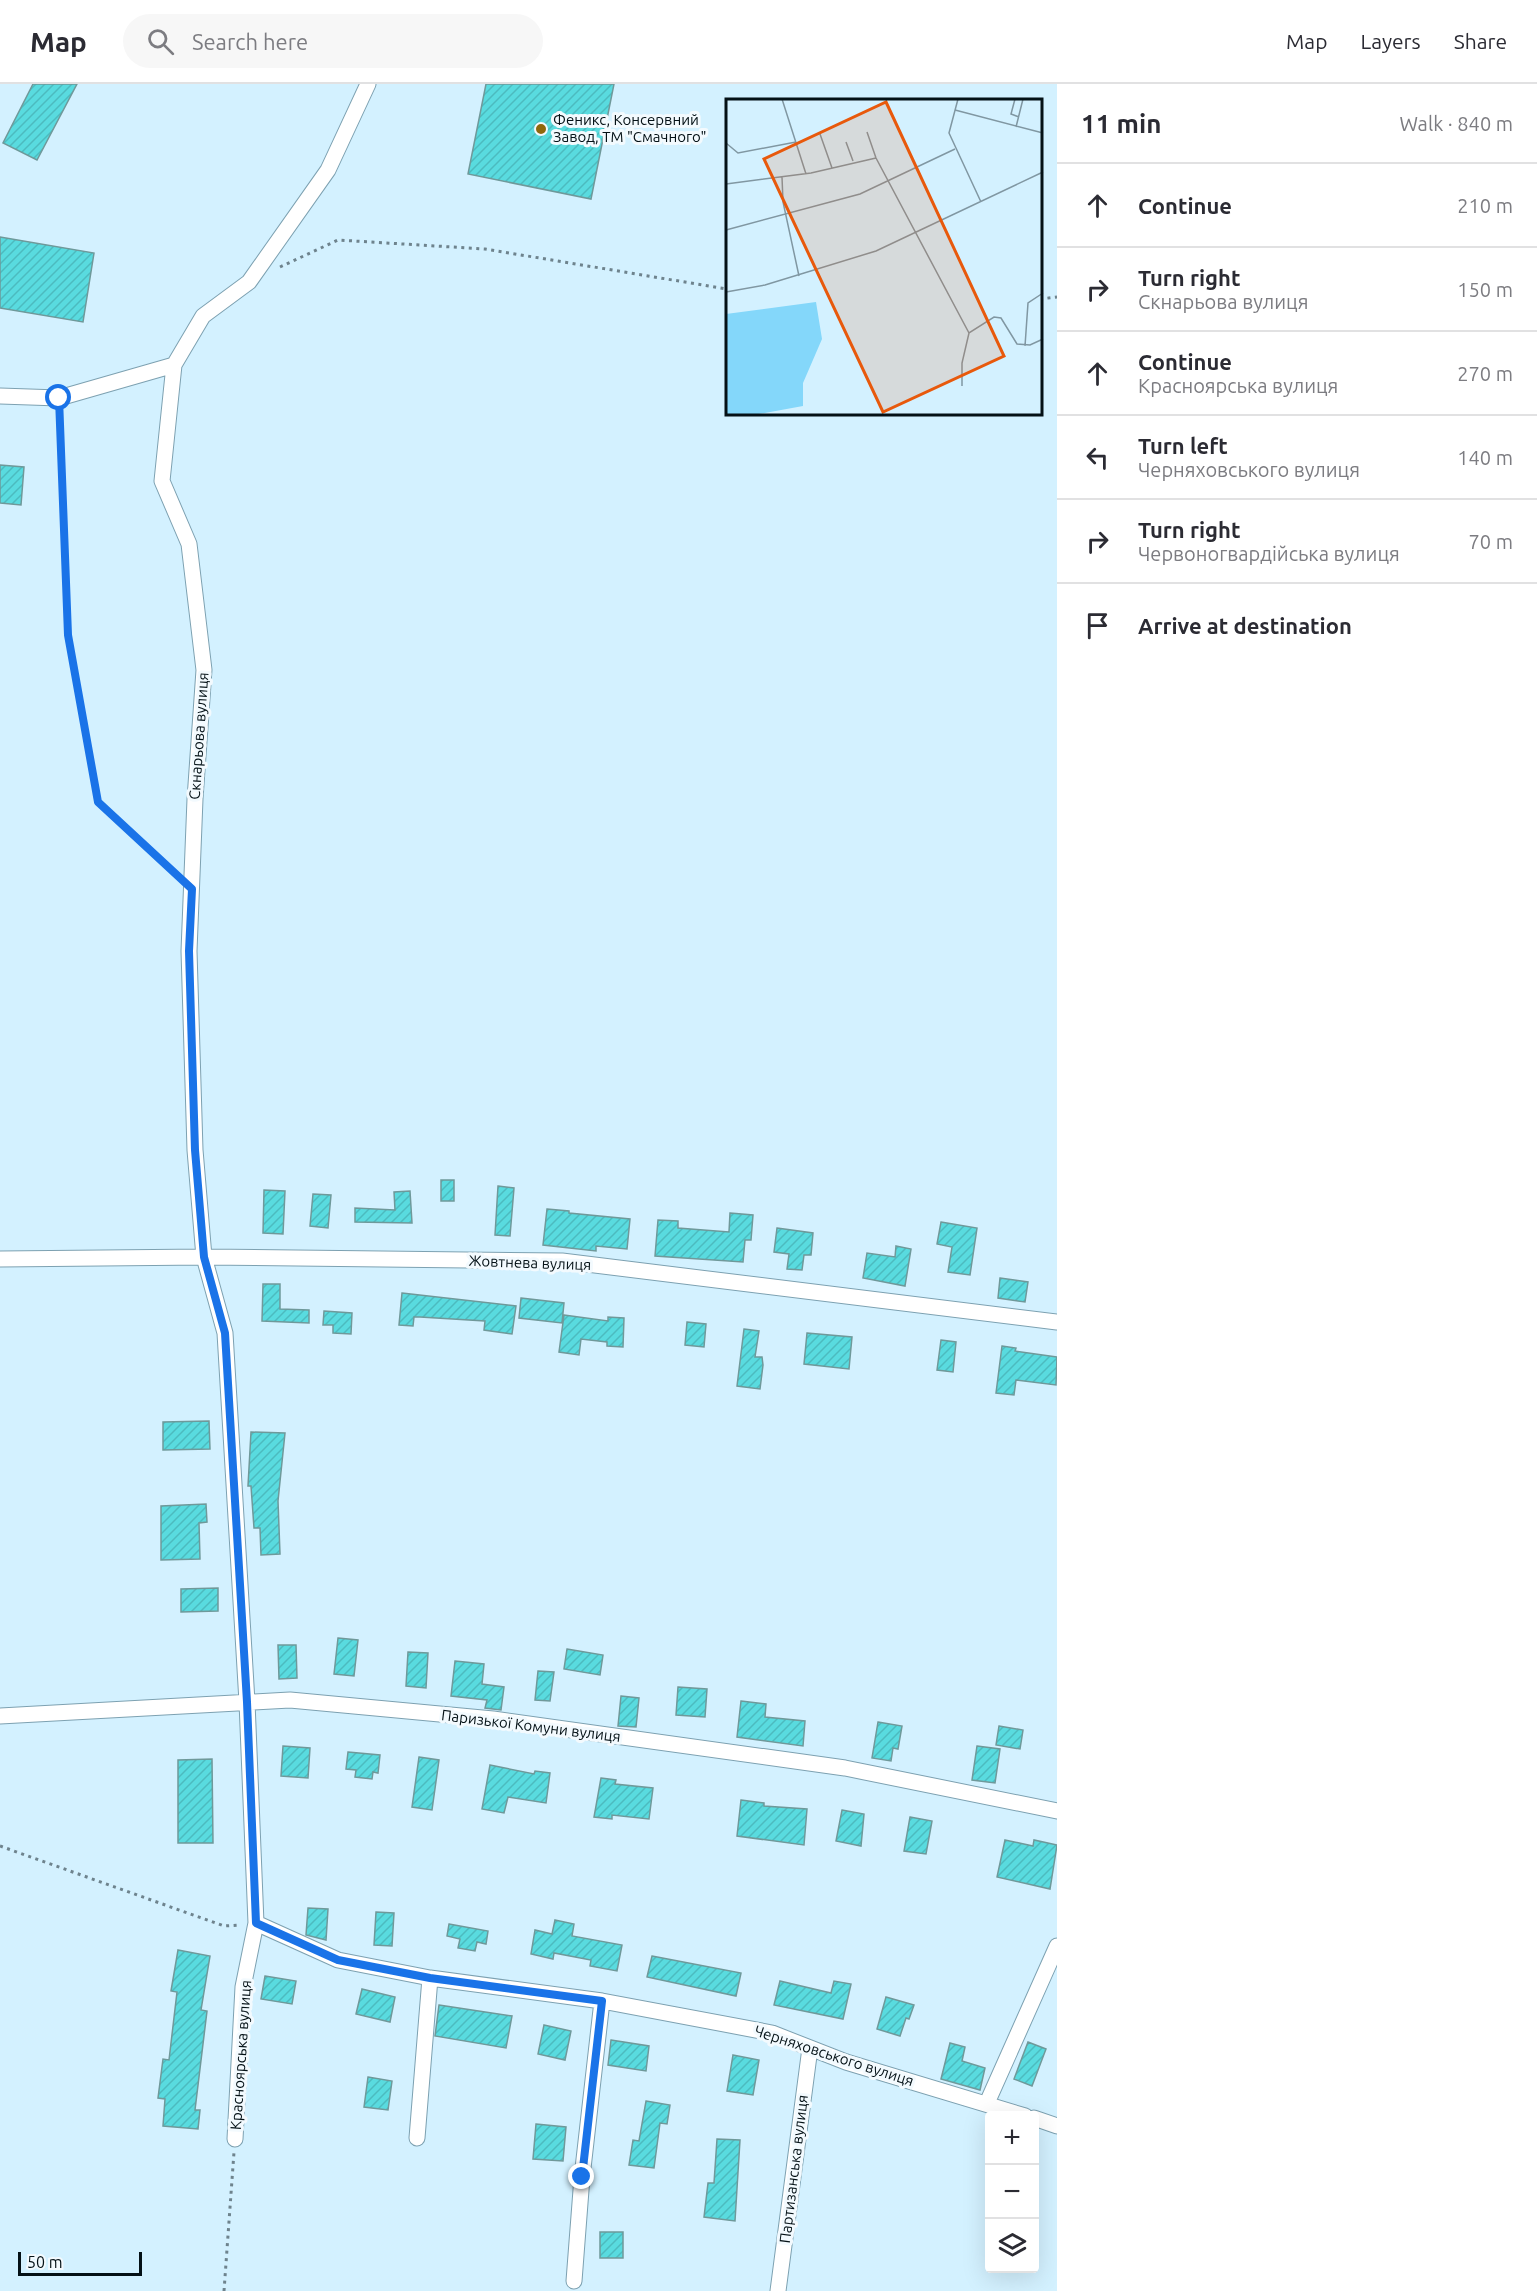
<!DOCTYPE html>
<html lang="en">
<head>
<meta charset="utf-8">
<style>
  body { margin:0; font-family:Ubuntu,sans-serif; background:#f7f7f7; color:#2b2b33 }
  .controls { position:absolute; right:18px; bottom:18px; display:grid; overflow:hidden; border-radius:6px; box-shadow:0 6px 24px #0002 }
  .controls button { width:54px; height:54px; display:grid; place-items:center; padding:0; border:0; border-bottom:2px solid #e1e1e2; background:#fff; color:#2b2b33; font:30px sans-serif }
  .scale { position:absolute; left:18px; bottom:15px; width:124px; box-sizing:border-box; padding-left:6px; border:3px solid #041116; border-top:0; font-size:16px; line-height:21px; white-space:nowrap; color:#041116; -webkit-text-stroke:4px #f3fafe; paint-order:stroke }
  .stop { position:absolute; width:18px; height:18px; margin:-14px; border:4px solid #1a73e8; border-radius:50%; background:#fff }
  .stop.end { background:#1a73e8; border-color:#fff; box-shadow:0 2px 6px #0008 }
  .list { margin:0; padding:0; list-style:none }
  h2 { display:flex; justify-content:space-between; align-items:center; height:78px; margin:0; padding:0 24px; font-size:26px }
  h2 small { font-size:20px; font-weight:400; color:#7c7c81 }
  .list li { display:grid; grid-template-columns:39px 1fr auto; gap:18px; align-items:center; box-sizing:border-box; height:84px; padding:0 24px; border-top:2px solid #e1e1e2 }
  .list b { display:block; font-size:22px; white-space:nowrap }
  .list p { margin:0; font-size:20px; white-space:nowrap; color:#7c7c81 }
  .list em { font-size:20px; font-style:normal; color:#7c7c81 }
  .icon { flex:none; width:33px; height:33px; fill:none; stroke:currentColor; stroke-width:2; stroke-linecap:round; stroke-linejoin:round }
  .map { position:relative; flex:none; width:1057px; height:2207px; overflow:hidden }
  header { display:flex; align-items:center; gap:36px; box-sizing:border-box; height:84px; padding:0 30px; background:#fff; border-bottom:2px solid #e1e1e2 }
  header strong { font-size:28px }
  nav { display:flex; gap:33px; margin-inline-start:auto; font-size:21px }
  .search { width:420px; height:54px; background:#f7f7f7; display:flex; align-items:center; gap:15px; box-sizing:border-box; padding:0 21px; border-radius:33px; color:#7c7c81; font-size:22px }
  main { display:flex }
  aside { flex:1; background:#fff }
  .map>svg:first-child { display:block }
  .building { fill:url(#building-hatch); stroke:#6f999a; stroke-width:1.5 }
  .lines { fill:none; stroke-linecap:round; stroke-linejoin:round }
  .minor-casing { stroke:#7da1b1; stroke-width:17 }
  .path { stroke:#6e838d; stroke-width:3; stroke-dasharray:3 4.5; stroke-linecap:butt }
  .minor { stroke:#fff; stroke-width:15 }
  .route { stroke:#1a73e8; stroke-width:8 }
  .poi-dot { fill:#8f680d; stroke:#f3fafe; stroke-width:2 }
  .labels { text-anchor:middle; stroke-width:6; stroke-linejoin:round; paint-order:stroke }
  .poi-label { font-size:15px; fill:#041116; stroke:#f3fafe; text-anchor:start }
  .street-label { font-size:15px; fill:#041116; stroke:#f3fafe }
  .inset-road { fill:none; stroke:#8097a2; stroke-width:1.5 }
  .view { fill:#e8590c; fill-opacity:0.15; stroke:#e8590c; stroke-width:3 }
  .inset-edge { fill:none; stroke:#041116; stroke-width:3 }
</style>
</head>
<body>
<header>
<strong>Map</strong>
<div class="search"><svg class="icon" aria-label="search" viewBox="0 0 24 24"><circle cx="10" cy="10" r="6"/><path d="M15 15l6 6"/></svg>Search here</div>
<nav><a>Map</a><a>Layers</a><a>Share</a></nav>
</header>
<main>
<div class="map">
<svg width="1057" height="2207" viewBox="0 0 1057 2207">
  <defs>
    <pattern id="building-hatch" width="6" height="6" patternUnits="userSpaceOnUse" patternTransform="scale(1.5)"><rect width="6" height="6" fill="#59dbdf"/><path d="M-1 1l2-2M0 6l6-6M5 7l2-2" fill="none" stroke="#4cbbbf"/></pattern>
  </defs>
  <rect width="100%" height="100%" fill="#d3f1ff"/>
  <path class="building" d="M33 0H77L37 76 3 59Z
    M486 0H614L591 115 468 90Z
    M0 153 94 169 83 238 0 224Z
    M0 381 24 383 21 421 0 419Z
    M441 1096H454V1117H441Z
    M498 1102 514 1104 510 1152 495 1151Z
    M264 1106 285 1107 283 1150 263 1149Z
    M410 1107 412 1139 355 1138V1124L395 1126 394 1108Z
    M313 1110 331 1111 328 1144 310 1142Z
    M547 1125 569 1127V1129L630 1135 627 1165 596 1162V1167L543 1161Z
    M730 1129 753 1131 751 1156H745L743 1178 655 1172 658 1136 678 1137V1144L729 1148Z
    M941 1138 977 1144 970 1191 948 1188 952 1163 937 1160Z
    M777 1144 813 1149 811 1171H804L802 1186 787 1185 789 1170 774 1168Z
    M896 1162 911 1165 905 1202 863 1194 867 1169 895 1173Z
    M1000 1194 1028 1198 1025 1218 998 1214Z
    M263 1200H280V1225L309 1226V1239L262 1237Z
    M402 1209 516 1222 512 1250 484 1246 485 1237 420 1233H414L413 1242 399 1241Z
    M521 1214 564 1219 562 1239 519 1234Z
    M324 1227 352 1229 351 1250 333 1249V1241H323Z
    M564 1231 608 1237V1233L624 1234 623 1263 607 1262V1258L581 1255 579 1271 559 1268Z
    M687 1238 706 1240 704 1263 685 1261Z
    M744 1245 759 1247 755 1273H762L763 1281 760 1305 737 1302Z
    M807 1249 852 1253 849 1285 804 1280Z
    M941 1256 956 1258 953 1288 937 1286Z
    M1002 1262 1016 1264 1015 1267 1057 1273 1056 1301 1016 1296 1014 1311 996 1309Z
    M209 1337 210 1365 163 1366V1338Z
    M251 1348 285 1349 278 1417 280 1470 261 1471 260 1444H254L251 1402H248Z
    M206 1420 207 1438 199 1439 200 1475 161 1476V1422Z
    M218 1504V1527L181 1528V1505Z
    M338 1554 358 1556 354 1592 334 1590Z
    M278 1561H296L297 1594 279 1595Z
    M567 1565 603 1571 600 1591 564 1585Z
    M408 1568 428 1569 426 1604 406 1602Z
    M455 1577 484 1580 482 1600 504 1603 501 1626 485 1624 487 1616 451 1612Z
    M538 1587 554 1588 550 1617 535 1616Z
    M678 1603 707 1605 705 1633 676 1631Z
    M621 1612 639 1614 636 1643 618 1642Z
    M741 1617 766 1620 765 1633 805 1637 803 1662 737 1653Z
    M878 1638 902 1642 898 1665 893 1664 891 1677 872 1674Z
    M999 1642 1023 1646 1020 1665 996 1661Z
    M283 1662 310 1664 308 1694 281 1692Z
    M977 1662 1000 1665 995 1699 972 1696Z
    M348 1668 380 1671 378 1689 373 1688 372 1695 355 1693 356 1686 346 1685Z
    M419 1673 439 1676 432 1726 412 1723Z
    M212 1675 213 1759H178V1676Z
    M490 1681 534 1690 535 1687 550 1689 546 1719 508 1713 504 1729 482 1725Z
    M601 1694 616 1696 615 1700 653 1704 649 1735 612 1731V1735L594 1733Z
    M741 1716 764 1719V1722L807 1725 804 1761 737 1752Z
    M842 1726 864 1730 861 1762 836 1757Z
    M910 1733 932 1737 926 1770 904 1767Z
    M1005 1756 1033 1762 1034 1756 1057 1761 1050 1805 997 1793Z
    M308 1824 328 1825 326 1856 306 1851Z
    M376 1828 394 1829 392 1862 374 1861Z
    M555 1836 574 1840 572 1852 622 1861 617 1887 590 1882 591 1876 554 1869 553 1875 531 1870 535 1846 552 1850Z
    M449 1840 488 1847 486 1860 477 1858 475 1867 458 1864 460 1855 447 1852Z
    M178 1866 210 1872 201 1926 207 1927 195 2026H200L198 2045 163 2042 165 2015 158 2014 163 1975 169 1976 177 1908 171 1907Z
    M652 1872 741 1889 736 1912 647 1893Z
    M265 1892 296 1897 292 1920 261 1915Z
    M780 1897 831 1909 834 1897 851 1900 843 1935 774 1921Z
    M362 1905 395 1913 390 1938 356 1930Z
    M886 1913 914 1921 909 1935 906 1934 900 1952 877 1945Z
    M439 1921 512 1932 506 1964 435 1952Z
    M544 1941 571 1947 565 1976 538 1970Z
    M611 1956 649 1962 646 1987 608 1981Z
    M1028 1958 1046 1965 1032 2002 1014 1995Z
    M950 1959 965 1963 962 1977 985 1984 980 2006 941 1995Z
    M733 1971 759 1976 753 2011 727 2007Z
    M368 1993 392 1997 388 2026 364 2023Z
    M646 2017 670 2021 667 2040 660 2039 654 2084 629 2081 633 2056 639 2057Z
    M536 2040 566 2043 563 2077 533 2075Z
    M717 2055 740 2056 735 2137 704 2133 708 2099H714Z
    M600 2148H623V2174H600Z"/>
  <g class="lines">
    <g class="minor-casing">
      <path id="minor" d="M174 281 203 232 249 198 328 86 368 0
        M0 312 59 314 174 281 162 397 189 460 204 586 195 715 189 867 195 1066 204 1173 225 1249 247 1618 256 1839 243 1903 235 2055
        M0 1175 204 1173 562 1177 1057 1238
        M0 1632 290 1616 493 1635 845 1684 1057 1727
        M256 1839 338 1876 430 1894 602 1917 772 1949 846 1978 1025 2032
        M987 2019 1057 1862
        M1034 2034 1057 2042
        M417 2054 430 1894
        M574 2197 582 2093 602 1917
        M778 2207 810 1964"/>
    </g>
    <path class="path" d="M280 183 338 156 485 165 727 205
      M1040 215 1057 213
      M59 328 68 551 98 718 177 791
      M0 1762 224 1842 240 1841
      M224 2207 234 2068"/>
    <use href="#minor" class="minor"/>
  </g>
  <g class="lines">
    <path class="route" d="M59 314 68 551 98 718 192 805 189 867 195 1066 204 1173 225 1249 247 1618 256 1839 338 1876 430 1894 602 1917 582 2093"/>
  </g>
  <circle class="poi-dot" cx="541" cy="45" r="6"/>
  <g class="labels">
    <g class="poi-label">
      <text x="553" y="41">Феникс, Консервний<tspan x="553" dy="17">Завод, ТМ "Смачного"</tspan></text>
    </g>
    <g class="street-label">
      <text transform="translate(199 652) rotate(-86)" y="5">Скнарьова вулиця</text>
      <text transform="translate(530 1179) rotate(2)" y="5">Жовтнева вулиця</text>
      <text transform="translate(531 1642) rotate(7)" y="5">Паризької Комуни вулиця</text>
      <text transform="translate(241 1971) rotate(-86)" y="5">Красноярська вулиця</text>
      <text transform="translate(834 1972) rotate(18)" y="5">Черняховського вулиця</text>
      <text transform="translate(794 2085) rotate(-83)" y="5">Партизанська вулиця</text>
    </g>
  </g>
  <g transform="translate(726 15)">
    <rect width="316" height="316" fill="#d3f1ff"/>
    <path d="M90 203 96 240 77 284V307L27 316H0V215Z" fill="#84d7fa"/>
    <path class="inset-road" d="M56 0 80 75M232 0 223 34 255 103M289 0 285 15 293 18M229 11 317 34M290 28 297 0M141 33 150 59 243 234 268 218 275 219 291 245 304 246 317 240M94 35 106 69M120 43 127 62M0 44 12 54 70 43M56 78 57 103 73 177M0 85 85 74 150 59M0 131 134 95 229 50M0 193 39 186 150 152 317 73M299 247 302 204 317 194M236 287V264L243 234"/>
    <path class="view" d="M160 3 278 257 157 313 38 60Z"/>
    <rect width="316" height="316" class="inset-edge"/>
  </g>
</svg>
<div class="controls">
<button>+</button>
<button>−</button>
<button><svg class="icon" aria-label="layers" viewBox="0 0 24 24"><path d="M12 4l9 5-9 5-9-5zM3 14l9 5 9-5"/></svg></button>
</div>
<div class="scale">50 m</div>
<div class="stop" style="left:59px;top:314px"></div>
<div class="stop end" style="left:582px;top:2093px"></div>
</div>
<aside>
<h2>11 min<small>Walk · 840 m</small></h2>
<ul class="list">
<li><svg class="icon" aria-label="ahead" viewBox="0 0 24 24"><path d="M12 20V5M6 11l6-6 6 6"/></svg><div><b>Continue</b></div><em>210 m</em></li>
<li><svg class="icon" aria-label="right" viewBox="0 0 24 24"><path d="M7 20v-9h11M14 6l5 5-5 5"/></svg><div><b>Turn right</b><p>Скнарьова вулиця</p></div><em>150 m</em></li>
<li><svg class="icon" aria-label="ahead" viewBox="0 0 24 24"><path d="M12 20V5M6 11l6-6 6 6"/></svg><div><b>Continue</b><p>Красноярська вулиця</p></div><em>270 m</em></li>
<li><svg class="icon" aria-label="left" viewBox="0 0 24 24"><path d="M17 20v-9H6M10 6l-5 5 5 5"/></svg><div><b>Turn left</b><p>Черняховського вулиця</p></div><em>140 m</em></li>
<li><svg class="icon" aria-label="right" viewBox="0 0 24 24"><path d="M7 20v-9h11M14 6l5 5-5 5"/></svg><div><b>Turn right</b><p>Червоногвардійська вулиця</p></div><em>70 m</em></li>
<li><svg class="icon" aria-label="arrive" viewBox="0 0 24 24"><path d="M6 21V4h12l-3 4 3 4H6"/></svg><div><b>Arrive at destination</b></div></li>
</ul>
</aside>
</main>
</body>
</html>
